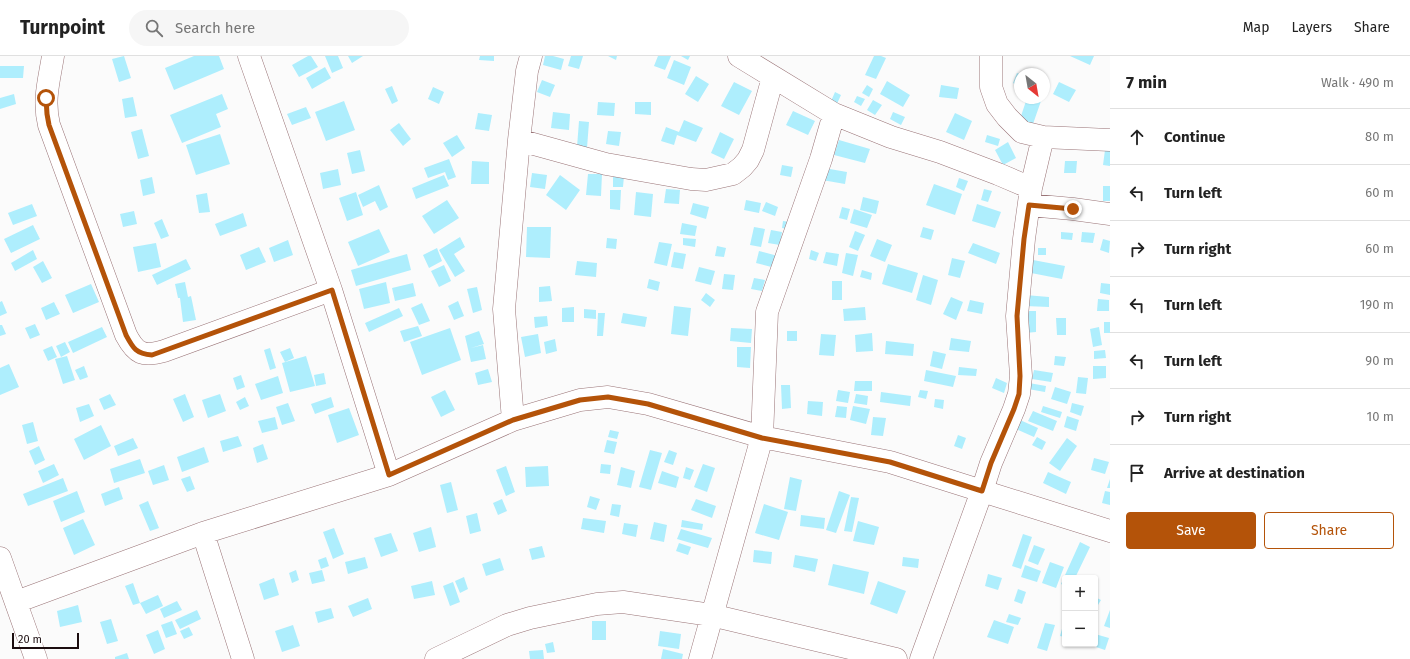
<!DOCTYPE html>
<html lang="en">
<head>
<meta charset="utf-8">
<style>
  :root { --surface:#fff; --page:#f6f6f6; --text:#222; --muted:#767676; --line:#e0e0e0; --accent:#b45309 }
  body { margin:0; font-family:"Fira Sans",sans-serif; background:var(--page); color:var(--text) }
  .controls { position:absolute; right:12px; bottom:12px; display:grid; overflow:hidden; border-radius:4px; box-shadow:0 1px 3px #0004 }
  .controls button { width:36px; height:36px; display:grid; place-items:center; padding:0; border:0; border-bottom:1px solid var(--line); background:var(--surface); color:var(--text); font:20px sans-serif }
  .compass { position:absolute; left:1014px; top:12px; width:36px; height:36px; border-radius:50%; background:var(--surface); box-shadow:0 1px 3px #0004; rotate:149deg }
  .scale { position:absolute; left:12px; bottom:10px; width:67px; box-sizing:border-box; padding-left:4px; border:2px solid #1b0d0f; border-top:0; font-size:11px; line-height:14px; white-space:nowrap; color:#1b0d0f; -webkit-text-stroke:3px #fff; paint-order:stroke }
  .stop { position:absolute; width:12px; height:12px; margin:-9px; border:3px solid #b45309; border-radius:50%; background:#fff }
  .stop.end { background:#b45309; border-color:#fff; box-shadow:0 1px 4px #0008 }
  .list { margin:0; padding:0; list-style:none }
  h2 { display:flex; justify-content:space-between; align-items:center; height:52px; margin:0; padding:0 16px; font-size:17px }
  h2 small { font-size:13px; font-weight:400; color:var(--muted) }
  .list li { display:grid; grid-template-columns:26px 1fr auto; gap:12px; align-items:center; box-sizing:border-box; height:56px; padding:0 16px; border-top:1px solid var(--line) }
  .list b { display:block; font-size:15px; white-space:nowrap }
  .list em { font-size:13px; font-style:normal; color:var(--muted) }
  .actions { display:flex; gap:8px; padding:12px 16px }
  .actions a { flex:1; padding:9px 0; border:1px solid var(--accent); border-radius:4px; text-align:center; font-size:14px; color:var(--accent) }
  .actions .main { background:var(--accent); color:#fff }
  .icon { flex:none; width:22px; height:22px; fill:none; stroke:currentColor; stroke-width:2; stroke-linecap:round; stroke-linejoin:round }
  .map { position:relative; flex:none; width:1110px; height:603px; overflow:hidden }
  header { display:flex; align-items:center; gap:24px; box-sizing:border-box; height:56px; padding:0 20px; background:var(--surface); border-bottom:1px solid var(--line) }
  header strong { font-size:19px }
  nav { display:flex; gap:22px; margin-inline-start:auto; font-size:14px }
  .search { width:280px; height:36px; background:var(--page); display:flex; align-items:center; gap:10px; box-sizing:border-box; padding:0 14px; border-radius:22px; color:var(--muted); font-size:15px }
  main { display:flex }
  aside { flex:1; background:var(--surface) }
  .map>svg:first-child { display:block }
  .building { fill:#aeeefd }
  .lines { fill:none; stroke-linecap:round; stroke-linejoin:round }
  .minor-casing { stroke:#9a7477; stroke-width:23 }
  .minor { stroke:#fff; stroke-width:22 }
  .route { stroke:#b45309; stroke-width:5 }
</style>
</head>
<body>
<header>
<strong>Turnpoint</strong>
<div class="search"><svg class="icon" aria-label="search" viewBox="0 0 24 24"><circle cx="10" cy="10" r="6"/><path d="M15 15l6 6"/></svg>Search here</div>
<nav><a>Map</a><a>Layers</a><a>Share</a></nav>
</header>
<main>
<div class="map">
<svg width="1110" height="603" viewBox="0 0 1110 603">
  <rect width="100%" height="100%" fill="#fbfbfb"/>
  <!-- building -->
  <path class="building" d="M124,0L131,22L119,26L112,3Z
    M194,0H219L224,13L174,34L165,12Z
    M308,0H311L318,11L299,21L292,9Z
    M325,0H338L343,12L332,17Z
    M348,0H363L352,7Z
    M480,0H494V5L479,4Z
    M545,0H553L564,3L561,14L543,9Z
    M571,0H583L579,13L568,10Z
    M608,0H617L616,4Z
    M658,0H671L665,14L654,10Z
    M681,0H690L688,4Z
    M874,0H881L886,2L876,23L865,19Z
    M1070,0H1094L1090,9Z
    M674,4L691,11L684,29L667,22Z
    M0,10H24L23,22H0Z
    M325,11L331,22L312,33L306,22Z
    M1017,17L1020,18V31L1013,27Z
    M696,20L709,28L698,46L685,38Z
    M542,24L555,29L550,41L537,36Z
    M887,25L910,39L903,51L880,38Z
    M734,26L752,35L739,59L721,50Z
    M1059,26L1076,34L1069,46L1053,38Z
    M867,29L873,33L869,41L862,37Z
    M941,29L959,32L957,43L939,41Z
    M392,30L398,45L392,48L385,33Z
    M433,31L444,36L439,48L428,43Z
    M835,36L841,39L835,52L829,50Z
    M14,38L16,48L0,53V42Z
    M222,38L228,53L216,58L221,71L182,87L170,59Z
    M857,40L865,43L861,50L854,46Z
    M133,41L137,60L125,62L122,43Z
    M1027,42H1033L1041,45L1033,68L1020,63Z
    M873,44L882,49L875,59L867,54Z
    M344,45L355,74L326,85L315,56Z
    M598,46L615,47L614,60L597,59Z
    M635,46H651V59L635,58Z
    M306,51L311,62L292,69L287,58Z
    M793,55L815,65L808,79L786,69Z
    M553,56L570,58L569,74L551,72Z
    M893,56L905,61L901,69L890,63Z
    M478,57L492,59L489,75L475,73Z
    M955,57L972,65L964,84L946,76Z
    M684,64L703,72L696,86L677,79L674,89L661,85L666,71L679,76Z
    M579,65L589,66L587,92L577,91Z
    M399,67L411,83L403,90L390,74Z
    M142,73L149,100L138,103L131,76Z
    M608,75L621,76L619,90L606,88Z
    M720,76L734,83L724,103L711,97Z
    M220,78L230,108L196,119L186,89Z
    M457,79L465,92L452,101L443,87Z
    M987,79L1000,83L998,90L985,86Z
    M839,84L870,93L865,107L834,99Z
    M1008,86L1016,102L1003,109L995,94Z
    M360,94L365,115L352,118L347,97Z
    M1105,94L1110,95V110L1103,109Z
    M449,103L456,121L448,124L445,116L428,122L424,112Z
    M472,105L489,106V128H471Z
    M1065,105H1077L1076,117H1064Z
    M782,109L793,111L791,121L780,119Z
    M824,112L847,116L845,128L822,124Z
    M338,113L341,129L323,133L320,117Z
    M532,117L547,119L545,133L530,131Z
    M588,118H602L601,140L586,139Z
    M444,119L449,130L416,143L412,132Z
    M560,119L580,134L566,154L546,139Z
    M613,120H624L623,131H613Z
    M152,121L155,137L143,140L140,124Z
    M959,122L968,125L964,135L956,131Z
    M934,128L962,138L955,159L926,149Z
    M379,129L388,151L380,155L375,145L363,151L358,139Z
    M1103,130H1110V145H1103Z
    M666,133L680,134L679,148L664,147Z
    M984,133L992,135L988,146L981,144Z
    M610,134H621L620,154L610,153Z
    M356,136L363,159L347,165L339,142Z
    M636,136L653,138L651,161L634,159Z
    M207,137L210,156L199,157L196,139Z
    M863,141L879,145L876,158L860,154Z
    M447,144L459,162L434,178L422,160Z
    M746,144L761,147L759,157L744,154Z
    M766,146L778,151L775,160L762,155Z
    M693,147L709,151L706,163L690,158Z
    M32,148L37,160L13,169L8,157Z
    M977,148L1001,156L995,172L972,165Z
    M842,151L850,153L847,164L839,162Z
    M854,153L872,159L867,172L850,167Z
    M134,155L137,168L123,171L120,158Z
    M243,157L247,170L220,180L215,168Z
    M162,163L169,180L161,183L154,167Z
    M783,165L790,166L788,173L782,172Z
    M682,167L697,170L695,180L680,178Z
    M33,169L40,183L11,197L4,183Z
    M527,171H551L550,202L526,201Z
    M754,171L765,173L761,191L750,189Z
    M923,171L934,174L931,184L920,181Z
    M379,173L390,196L358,210L348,186Z
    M771,174L782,176L780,189L768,187Z
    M855,175L865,179L858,195L849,191Z
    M1061,176L1073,177L1072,184L1061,183Z
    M1082,176L1095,177L1093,187L1081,186Z
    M460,181L465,191L454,198L465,215L455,221L439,194Z
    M607,182L617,183L616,193L606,192Z
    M683,182L696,183L695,191L683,189Z
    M877,183L892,189L885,206L870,200Z
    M1103,183L1110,185L1109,197L1100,194Z
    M288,184L293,199L274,206L269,192Z
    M659,186L672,188L667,210L654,207Z
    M156,187L161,211L138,216L133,191Z
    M973,187L1000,197L996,208L968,197Z
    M717,190L726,192L724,201L715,200Z
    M259,191L266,206L246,214L240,199Z
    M437,192L442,205L429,212L423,199Z
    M1038,192H1046V199H1038Z
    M33,194L37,203L15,215L11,207Z
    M811,194L819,197L816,205L809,203Z
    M759,195L778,200L775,212L756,207Z
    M674,196L686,198L683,213L671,211Z
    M826,196L839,198L837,210L823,207Z
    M846,197L858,199L853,220L842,217Z
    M407,198L411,214L356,230L351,214Z
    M952,202L965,205L960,222L948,219Z
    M186,203L191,213L157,229L152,219Z
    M1033,204L1065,210L1062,223L1031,217Z
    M43,205L52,222L42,227L33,211Z
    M577,205L597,207L596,221L575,219Z
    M888,208L918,217L912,237L882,228Z
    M444,209L451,225L439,231L431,215Z
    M699,211L715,215L711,229L695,225Z
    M862,214L872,217L871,224L860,221Z
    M724,218L735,219L733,234L722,233Z
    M923,219L938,224L931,249L916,244Z
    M754,222L765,224L762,235L751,233Z
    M649,223L660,226L658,235L647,232Z
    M832,225H842V244H832Z
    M185,226L188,241L191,240L196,264L183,266L180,242H178L175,228Z
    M386,226L390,247L364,253L359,233Z
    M413,227L416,240L395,245L392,232Z
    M1101,227L1110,228V239L1100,237Z
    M91,228L99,246L73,257L65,239Z
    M550,230L552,245L539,246V231Z
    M477,231L482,254L473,257L467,233Z
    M706,237L715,244L710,251L701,244Z
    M1025,239L1049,241V251L1025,250Z
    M951,241L963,246L956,264L943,258Z
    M1098,243L1109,244V255H1097Z
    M970,244L984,247L982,258L967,255Z
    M2,245L7,257L0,260V246Z
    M458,245L464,260L454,264L448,250Z
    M54,246L60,258L46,264L41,252Z
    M422,247L430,265L419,269L411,252Z
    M674,250L691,252L688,280L671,278Z
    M574,251V266H562V252Z
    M865,251L866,264L844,265L843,253Z
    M399,252L403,260L369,276L365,267Z
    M584,253L596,254V263L584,262Z
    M1025,255H1036V276L1025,277Z
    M598,257H605L603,280H597Z
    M623,257L647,261L645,271L621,267Z
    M547,260L548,270L535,272L534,261Z
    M1056,262H1066V279H1057Z
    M1104,266H1110V277H1104Z
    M35,268L40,279L30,283L25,272Z
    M0,269H2L6,278L0,280Z
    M418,270L422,280L404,286L400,275Z
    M102,271L107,281L73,297L68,286Z
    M1099,271L1102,289L1093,291L1090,273Z
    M450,272L461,304L422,319L410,286Z
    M731,272L752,273L751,287L730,285Z
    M479,275L484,288L471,292L483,289L486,303L471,306L465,280Z
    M787,275H797V285H787Z
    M872,277L873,295L856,296L855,279Z
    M538,278L541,297L525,301L521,281Z
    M821,278L836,279L834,300L819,299Z
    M951,282L971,285L969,296L949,294Z
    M555,283L557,295L546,298L544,286Z
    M886,285L914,288L913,300L885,298Z
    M65,286L70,296L61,301L56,290Z
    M52,290L57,301L48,305L43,294Z
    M737,291H751L750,312L737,311Z
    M270,292L276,312L270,314L264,294Z
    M290,292L294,302L285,306L280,296Z
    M1105,294L1106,302L1094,303V295Z
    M933,295L946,298L942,313L930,310Z
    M67,300L75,324L63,328L55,303Z
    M306,300L315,330L290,336L282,307Z
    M1055,300L1066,301L1064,310L1054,309Z
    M9,308L19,331L0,339V312Z
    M84,310L88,321L80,324L75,314Z
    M1093,310H1106V322L1093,323Z
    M959,311L977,313L976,320L958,319Z
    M488,313L492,326L478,329L475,317Z
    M926,314L956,320L953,331L924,325Z
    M1034,314L1053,317L1051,326L1032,323Z
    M324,317L326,328L316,330L314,319Z
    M241,319L245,331L237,334L233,322Z
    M278,320L283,337L261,344L255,328Z
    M1078,321L1088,322L1086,338L1076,337Z
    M996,322L1007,327L1004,337L992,332Z
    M855,325H872V335H854Z
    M1029,327L1046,330L1045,336L1028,333Z
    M781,329H790L791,352L782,353Z
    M1055,331L1071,336L1067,348L1051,343Z
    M445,334L455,354L441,361L431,341Z
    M838,334L850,336L848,347L836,345Z
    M920,334L928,335L926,343L918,341Z
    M881,336L911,340L910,350L880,346Z
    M110,338L116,349L104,354L99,343Z
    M185,338L194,361L183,366L173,343Z
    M220,338L226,355L208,362L202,344Z
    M856,338L868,340L867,349L854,347Z
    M245,341L249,350L240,354L236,346Z
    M331,341L334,351L315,358L311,348Z
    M935,343L944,344L943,353L934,351Z
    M808,345L823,346L822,360L807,358Z
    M288,347L295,365L282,369L276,351Z
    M1072,347L1084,350L1081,360L1070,356Z
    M89,348L94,360L80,366L76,352Z
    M837,350L847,351L846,362L835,361Z
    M853,350L870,353L866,368L850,364Z
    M1043,350L1062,356L1060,362L1041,356Z
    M349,352L359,379L337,387L328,359Z
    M1033,355L1057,365L1053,375L1028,365Z
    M1067,360L1079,364L1076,375L1064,371Z
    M275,361L278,373L262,377L258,365Z
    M873,361L886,362L883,380L871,379Z
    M1020,364L1038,372L1034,381L1016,373Z
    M33,366L38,385L27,388L22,369Z
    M101,369L111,390L84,404L74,383Z
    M610,374L619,376L617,383L608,381Z
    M958,379L966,382L962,393L954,390Z
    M238,380L242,390L223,396L220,385Z
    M1037,381L1046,386L1042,394L1032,389Z
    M133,382L138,392L118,400L114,390Z
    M1067,382L1077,390L1060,415L1049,407Z
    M607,384L617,386L614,398L604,396Z
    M263,388L268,403L257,407L253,392Z
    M39,390L45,404L35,409L29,395Z
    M204,391L209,406L182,416L177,401Z
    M650,394L662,397L651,434L639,431Z
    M669,394L677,397L673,409L664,406Z
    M1094,402L1109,406L1105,418L1091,414Z
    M140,403L145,417L114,427L110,413Z
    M54,408L59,419L43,427L38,415Z
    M601,408L611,409L610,418L600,417Z
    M703,408L715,412L707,436L694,431Z
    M164,409L169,424L153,429L148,415Z
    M506,410L515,436L506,440L496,414Z
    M548,410L549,430L526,431L525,411Z
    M621,411L635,415L631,432L617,429Z
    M686,411L694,414L690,424L683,422Z
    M662,415L679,421L676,432L658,427Z
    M1048,416L1071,426L1066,438L1043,427Z
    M190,420L195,433L187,436L181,423Z
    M790,421L802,424L796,455L784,453Z
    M63,422L68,435L28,450L23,438Z
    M1110,423V432H1107Z
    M451,426L458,454L447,457L440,429Z
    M119,431L123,443L105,450L101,438Z
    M77,435L85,456L61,466L53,445Z
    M839,435L850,439L836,477L826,474Z
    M1105,435L1110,436V449L1102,447Z
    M590,440L600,443L596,454L587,451Z
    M851,441L859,442L852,476L844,475Z
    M502,443L507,455L498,459L493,447Z
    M696,443L716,450L712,462L691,454Z
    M148,445L159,472L150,475L139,449Z
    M612,448L621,449L619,461L610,459Z
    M764,448L788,456L779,484L755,477Z
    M477,457L481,475L470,478L466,460Z
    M801,459L825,462L824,473L800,470Z
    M583,462L606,465L604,477L581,473Z
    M83,463L95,489L74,499L63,472Z
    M682,464L703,468L702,474L681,471Z
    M858,465L879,471L874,489L853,485Z
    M654,466L667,469L664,486L650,483Z
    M624,467L638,469L636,481L622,478Z
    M431,471L436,491L419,496L413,477Z
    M334,472L344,498L333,503L323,476Z
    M681,473L712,482L708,492L677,483Z
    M391,477L398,495L381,501L374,482Z
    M1023,478L1032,481L1021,513L1012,510Z
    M1080,486L1090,491L1075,522H1065V530L1061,528Z
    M679,487L691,491L688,499L676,495Z
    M1034,489L1045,493L1038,509L1028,505Z
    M542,490L545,501L532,504L529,493Z
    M754,494L772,496L771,508L753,506Z
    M795,499L818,503L815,516L793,511Z
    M326,501L329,510L321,513L318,504Z
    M365,501L368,512L348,518L345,506Z
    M903,501L919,503L918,512L902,510Z
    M500,502L504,514L486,520L482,508Z
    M1050,506L1064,511L1056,532L1042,527Z
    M833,508L869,516L864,538L828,529Z
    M1025,509L1041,515L1037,526L1021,521Z
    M296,514L299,524L292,527L289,517Z
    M322,514L325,525L312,528L309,517Z
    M988,518L1002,522L998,534L985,530Z
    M464,521L468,533L460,537L455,525Z
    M274,522L279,539L264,544L259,528Z
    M432,525L435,539L414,543L411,530Z
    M878,525L906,535L897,558L870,548Z
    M453,526L460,546L450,550L443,530Z
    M133,527L140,547L133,549L125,530Z
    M1018,533L1026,536L1022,548L1014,545Z
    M158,539L163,550L146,558L140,547Z
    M1095,541L1101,544L1095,554Z
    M368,542L372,553L353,561L348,550Z
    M177,545L182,554L164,562L160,553Z
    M78,549L82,566L60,571L57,555Z
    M331,552L334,562L318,567L315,556Z
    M197,554L201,563L180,573L175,564Z
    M1110,554V572L1104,570Z
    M1009,558L1021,562L1018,569L1006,566Z
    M111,563L118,585L107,588L100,566Z
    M994,564L1014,571L1008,588L987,581Z
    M172,565L177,578L166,582L161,569Z
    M592,565H606V584H592Z
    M1045,567L1055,569L1047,595L1037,592Z
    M293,569L300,590L282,596L275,575Z
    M1063,569H1065V581L1060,580Z
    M189,571L193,579L184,583L180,575Z
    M158,574L165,593L154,598L146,579Z
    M660,575L681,578L679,593L658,590Z
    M1095,578L1109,582L1105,594L1087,588H1095Z
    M553,586L555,596L547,597L545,588Z
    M663,593L683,598L682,603H661Z
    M543,594L544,603H530L529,595Z
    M127,597L129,603H115V601Z"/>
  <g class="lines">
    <!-- minor casing -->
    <g class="minor-casing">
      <path id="minor" d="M53,0C49,25 43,44 49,69L126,279C136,298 143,301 164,295L331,234
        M249,0L331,234L389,419
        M739,0L834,58L891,81L940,96L998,118L1031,132
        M991,0V31L997,48L1007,61L1022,76L1043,81L1110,84
        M519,84L606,108L691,123L706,124L733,118L742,111L748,104L753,94L773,21
        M1029,149L1073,153L1110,158
        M513,364L504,253L519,84L527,15L531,0
        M203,477L243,603
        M0,502L36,603
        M16,546L203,477L389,419L513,364L580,344L608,341L648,348L762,381L890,406L982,435L991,407L1014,353L1019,338L1021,320L1017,260L1024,183L1031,132L1043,81
        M436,603L507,569L530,562L597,548L623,546L711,559L896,603
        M700,603L762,381L767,256L821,103L834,58
        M921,603L982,435L1110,475"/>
    </g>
    <!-- minor -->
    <use href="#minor" class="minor"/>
  </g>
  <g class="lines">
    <!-- route -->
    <path class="route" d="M46,42L47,58L49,69L126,279C133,292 136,298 152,299L332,234L389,419L513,364L580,344L608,341L648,348L762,382L890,406L982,435L991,407L1014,353L1019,338L1020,320L1017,260L1024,183L1029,149L1073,153"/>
  </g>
</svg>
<div class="controls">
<button>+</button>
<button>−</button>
</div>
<svg class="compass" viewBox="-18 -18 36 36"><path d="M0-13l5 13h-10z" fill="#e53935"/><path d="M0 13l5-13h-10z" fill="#767676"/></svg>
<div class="scale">20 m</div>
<div class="stop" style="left:46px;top:42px"></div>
<div class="stop end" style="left:1073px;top:153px"></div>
</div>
<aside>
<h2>7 min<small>Walk · 490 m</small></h2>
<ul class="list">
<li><svg class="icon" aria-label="ahead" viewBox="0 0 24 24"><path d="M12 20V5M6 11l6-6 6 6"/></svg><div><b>Continue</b></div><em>80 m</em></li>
<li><svg class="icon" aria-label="left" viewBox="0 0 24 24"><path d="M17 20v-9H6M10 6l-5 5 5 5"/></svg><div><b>Turn left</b></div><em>60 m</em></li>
<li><svg class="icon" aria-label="right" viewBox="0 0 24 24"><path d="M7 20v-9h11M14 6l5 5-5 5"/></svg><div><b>Turn right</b></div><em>60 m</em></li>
<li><svg class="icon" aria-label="left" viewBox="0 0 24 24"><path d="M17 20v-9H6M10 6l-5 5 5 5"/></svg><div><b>Turn left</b></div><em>190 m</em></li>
<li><svg class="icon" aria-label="left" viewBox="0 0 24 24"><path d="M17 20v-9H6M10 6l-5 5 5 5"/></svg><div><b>Turn left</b></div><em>90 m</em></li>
<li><svg class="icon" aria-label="right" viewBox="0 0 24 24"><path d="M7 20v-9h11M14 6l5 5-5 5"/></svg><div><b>Turn right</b></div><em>10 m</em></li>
<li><svg class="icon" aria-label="arrive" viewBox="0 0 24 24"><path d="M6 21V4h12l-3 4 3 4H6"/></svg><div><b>Arrive at destination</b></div></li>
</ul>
<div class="actions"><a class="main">Save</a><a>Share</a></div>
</aside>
</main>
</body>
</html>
